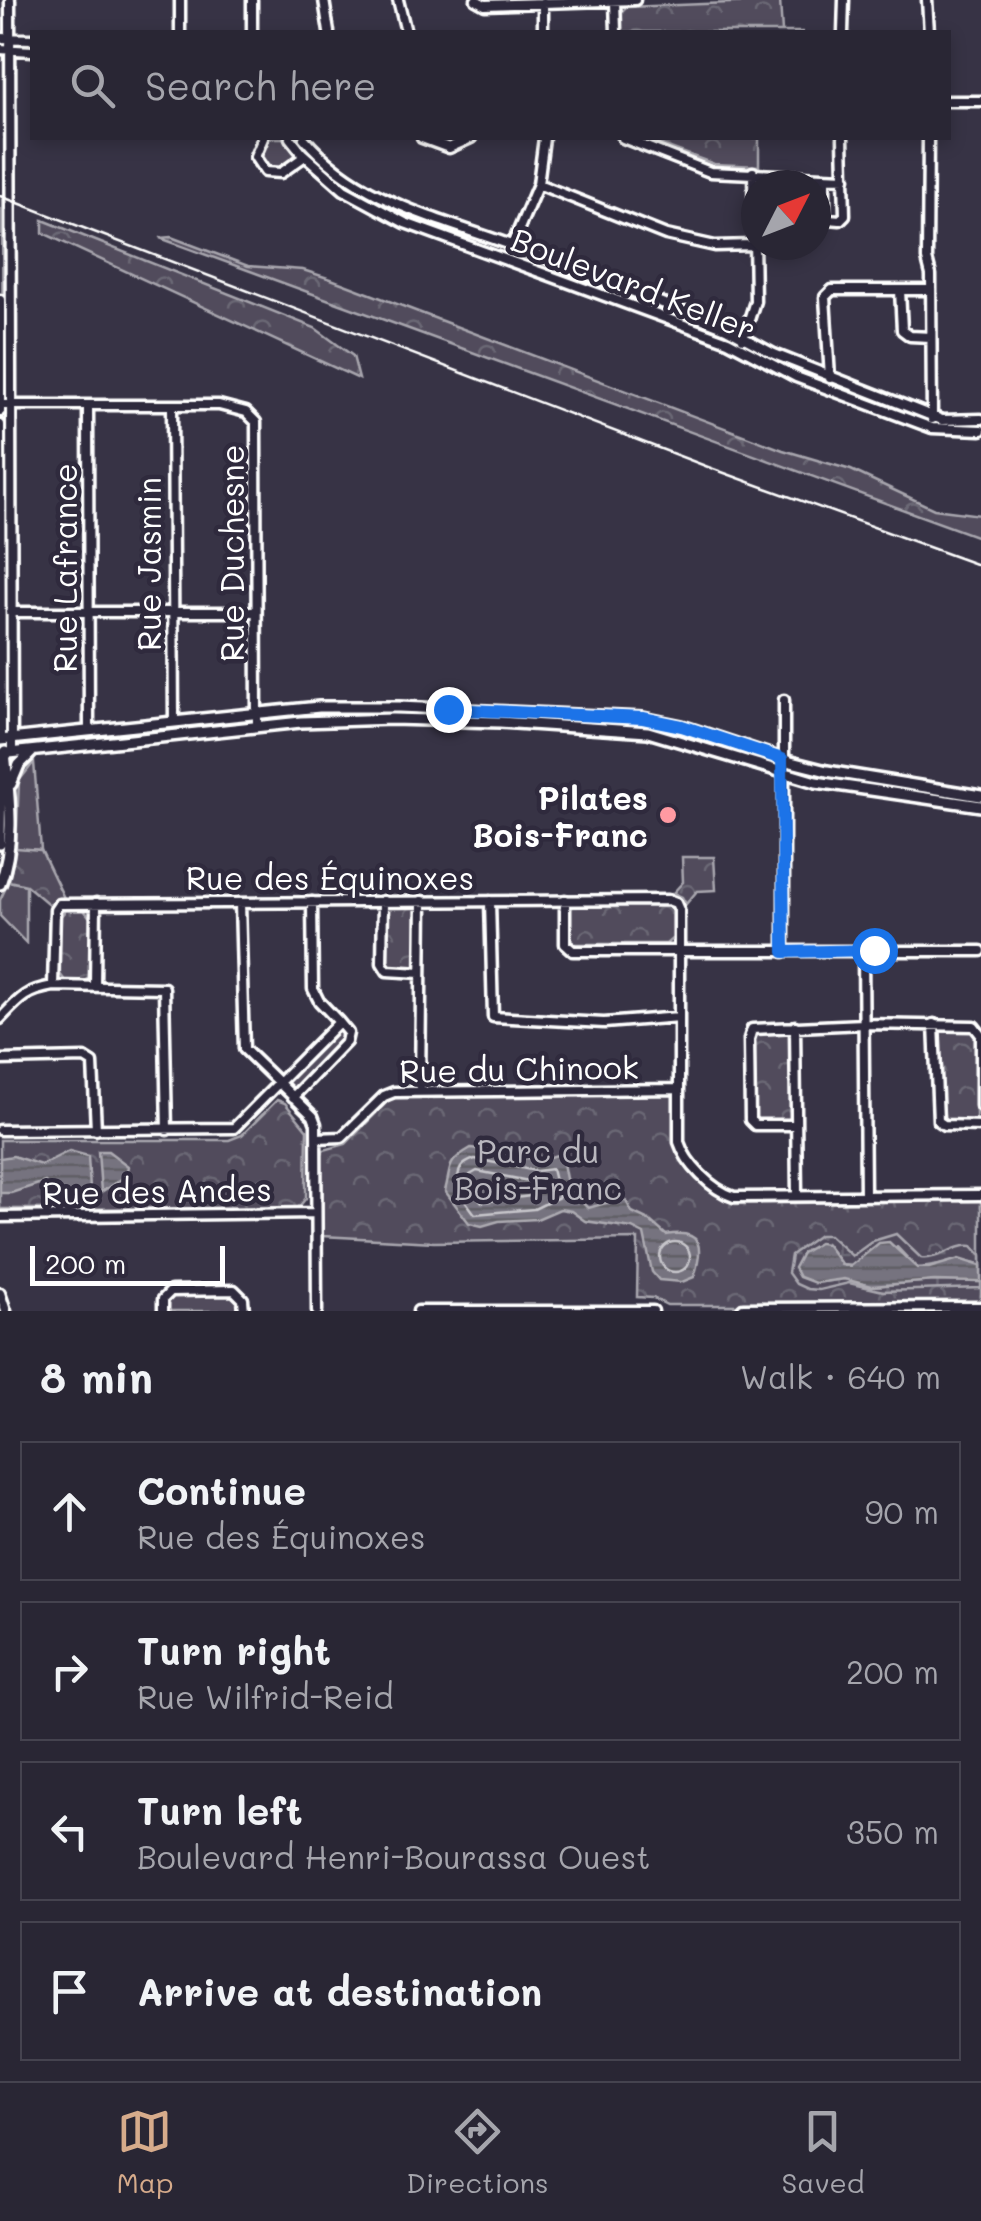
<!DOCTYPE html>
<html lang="en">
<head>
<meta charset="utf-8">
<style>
  :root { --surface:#292634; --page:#353240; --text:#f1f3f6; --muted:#a5a5ac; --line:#45434f; --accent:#d6ab8b }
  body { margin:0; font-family:Mali,sans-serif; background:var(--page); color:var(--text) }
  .compass { position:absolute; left:741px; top:170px; width:90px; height:90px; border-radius:50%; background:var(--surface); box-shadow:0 5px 15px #0003; rotate:48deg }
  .scale { position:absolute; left:30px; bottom:25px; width:195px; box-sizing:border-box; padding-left:10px; border:5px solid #fff; border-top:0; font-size:28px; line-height:35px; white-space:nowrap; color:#fff; -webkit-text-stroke:8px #2f2a3d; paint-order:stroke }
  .stop { position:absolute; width:30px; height:30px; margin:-22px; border:8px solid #1a73e8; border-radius:50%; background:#fff }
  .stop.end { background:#1a73e8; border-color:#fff; box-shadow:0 2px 10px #0008 }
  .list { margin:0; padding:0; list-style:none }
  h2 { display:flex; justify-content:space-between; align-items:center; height:130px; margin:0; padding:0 40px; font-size:42px }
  h2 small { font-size:32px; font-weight:400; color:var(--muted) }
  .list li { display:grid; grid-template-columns:65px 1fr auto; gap:30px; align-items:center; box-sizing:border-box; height:140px; margin:0 20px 20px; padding:0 20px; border:2px solid var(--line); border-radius:0px }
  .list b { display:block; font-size:38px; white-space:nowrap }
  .list p { margin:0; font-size:32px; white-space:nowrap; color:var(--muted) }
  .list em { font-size:32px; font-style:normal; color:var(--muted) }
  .icon { flex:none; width:55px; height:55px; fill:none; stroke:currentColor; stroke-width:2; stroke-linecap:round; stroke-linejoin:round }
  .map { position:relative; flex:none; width:981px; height:1311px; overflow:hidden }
  .search { position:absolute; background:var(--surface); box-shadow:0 5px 15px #0003; left:30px; right:30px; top:30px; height:110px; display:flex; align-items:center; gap:25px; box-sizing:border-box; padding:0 35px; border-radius:0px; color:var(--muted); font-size:38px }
  .sheet { height:770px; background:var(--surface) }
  nav { display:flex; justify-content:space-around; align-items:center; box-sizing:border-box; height:140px; border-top:2px solid var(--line); background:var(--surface); font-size:28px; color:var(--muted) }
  nav a { display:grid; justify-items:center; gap:5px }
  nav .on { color:var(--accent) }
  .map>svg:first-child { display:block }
  .grass { fill:#514c5c; stroke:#a8a6ae; stroke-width:2.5 }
  .forest { fill:url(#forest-crowns); stroke:#a8a6ae; stroke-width:2.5 }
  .wetland { fill:url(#wetland-marsh); stroke:#a8a6ae; stroke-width:2.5 }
  .water { fill:url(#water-rules); stroke:#adabb2; stroke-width:2.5 }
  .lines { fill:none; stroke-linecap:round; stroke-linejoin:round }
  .shore { stroke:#c8c7cc; stroke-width:2.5 }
  .minor-casing { stroke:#fff; stroke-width:15 }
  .major-casing { stroke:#fff; stroke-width:16 }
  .minor { stroke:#2f2a3d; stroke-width:8 }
  .major { stroke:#2f2a3d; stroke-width:9 }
  .tram { stroke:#fff; stroke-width:2.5 }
  .route { stroke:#1a73e8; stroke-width:12 }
  .poi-dot { fill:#ff9aa2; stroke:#2f2a3d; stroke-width:4 }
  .labels { text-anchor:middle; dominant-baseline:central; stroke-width:9; stroke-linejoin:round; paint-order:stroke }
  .street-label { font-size:32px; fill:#fff; stroke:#2f2a3d }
  .poi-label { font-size:32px; font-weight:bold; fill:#fff; stroke:#2f2a3d; text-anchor:end }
  .park-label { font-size:32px; fill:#b9b7be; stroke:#2f2a3d }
</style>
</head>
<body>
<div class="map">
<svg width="981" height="1311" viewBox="0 0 981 1311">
  <defs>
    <pattern id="forest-crowns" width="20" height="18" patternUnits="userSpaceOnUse" patternTransform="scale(2.5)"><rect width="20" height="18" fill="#514c5c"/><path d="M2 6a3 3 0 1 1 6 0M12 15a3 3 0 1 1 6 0" fill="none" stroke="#6b6774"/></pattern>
    <pattern id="wetland-marsh" width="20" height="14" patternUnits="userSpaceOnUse" patternTransform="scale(2.5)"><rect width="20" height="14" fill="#514c5c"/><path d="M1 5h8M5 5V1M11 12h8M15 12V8" fill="none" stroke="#6b6774"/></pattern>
    <pattern id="water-rules" width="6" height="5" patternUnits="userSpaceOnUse" patternTransform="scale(2.5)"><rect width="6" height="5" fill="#76737f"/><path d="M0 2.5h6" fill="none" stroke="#5f5e63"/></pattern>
  </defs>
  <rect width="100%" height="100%" fill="#373345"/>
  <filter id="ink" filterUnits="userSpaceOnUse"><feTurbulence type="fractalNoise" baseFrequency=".01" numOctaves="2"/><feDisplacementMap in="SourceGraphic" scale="20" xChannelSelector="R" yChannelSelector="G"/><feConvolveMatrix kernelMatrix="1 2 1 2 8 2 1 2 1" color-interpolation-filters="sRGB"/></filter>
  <g filter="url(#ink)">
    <!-- grass -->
    <path class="grass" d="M266,138H287L301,155L281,171C257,168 253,157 266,138Z
      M2,200L8,202V394H3Z
      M34,762L41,850L16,849L19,781Z
      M9,881L26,885V943L0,916V900Z"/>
    <!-- forest -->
    <path class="forest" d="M780,1L782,32H803H622V12L627,7Z
      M643,138H759V166L714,164Z
      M43,220L315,328L353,356L359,379L43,233Z
      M171,237L248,266L303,270L331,279L783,450L851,470L934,509L981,515V538L160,238Z
      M16,848L41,850L65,900L53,908L26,885L9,881Z
      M682,857H714L716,890L697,891L686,904L682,897L673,893L683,882Z
      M383,901H422L421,973L387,971L382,963Z
      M575,905H667L673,911V938L666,944H574L567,937L568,911Z
      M66,910H84L91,919V975L84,982H66L60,974V917Z
      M795,1026L796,1125H755L750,1120L752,1029Z
      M944,1028H969L975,1035L976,1118L970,1122L944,1121L940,1116L939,1033Z
      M338,1030L345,1035L344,1040L296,1090L290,1088L288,1081Z
      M674,1094C675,1155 675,1174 735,1204L981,1200V1305H667L653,1298L637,1297L638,1239L434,1242L322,1236V1154L324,1150L346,1144L391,1098Z
      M277,1100L285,1103L307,1130L306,1198L298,1208L0,1209V1140H229L242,1135Z
      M232,1294L238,1300V1311H167L168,1300L174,1295Z"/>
    <!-- wetland -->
    <path class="wetland" d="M896,1234L921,1258C941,1260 953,1244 972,1246L981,1256V1266C958,1256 941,1268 917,1268L897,1247L873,1248L851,1266L842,1265L826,1244L815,1283L844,1279L872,1286L934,1281L981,1282V1288L883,1291L849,1283L819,1290L807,1289L796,1284L788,1273L791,1255L819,1235H829L852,1256L873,1241Z"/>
    <!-- water -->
    <path class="water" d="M471,1148C499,1151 531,1165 557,1155L562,1158L568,1189L588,1208L620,1199L626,1201L632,1212L649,1220L666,1235C702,1229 704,1246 694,1277L682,1282L659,1280L652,1272L644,1234L632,1228L585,1221L571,1211L560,1209L537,1219L499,1221L482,1226L469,1223L445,1191C452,1166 445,1163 471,1148Z
      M69,1151L88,1156L90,1190L86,1193H60L45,1182L11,1193H0V1158L13,1156L41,1165Z
      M98,1151H108L128,1166L126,1176L101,1192Z
      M889,1242L917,1268H929L959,1259L981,1266V1282L934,1281L872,1286L844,1279L815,1283L799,1277L794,1268L802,1253L819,1243L826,1244L842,1265L851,1266L879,1243Z"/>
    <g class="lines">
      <!-- shore -->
      <path class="shore" d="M475,1159L536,1171L552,1169L559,1197L534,1209L475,1214L456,1188C459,1172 457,1165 475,1159Z
        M477,1171L539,1183L543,1189L531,1196L482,1202L470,1187V1175Z
        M660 1257a15 15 0 1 1 30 0a15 15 0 1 1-30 0Z"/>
      <!-- minor casing -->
      <g class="minor-casing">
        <path id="minor" d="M10,0L12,753
          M180,0V32
          M324,0L329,32
          M398,0L406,32
          M476,0L485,5L635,0
          M927,0L929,32
          M615,1L616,32
          M543,2V32
          M252,32V0
          M843,32L844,0
          M0,38L32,39
          M0,49L32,51
          M948,101H981
          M263,138L255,157L265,172L281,173L305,156
          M290,138L302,153L344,190L405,223L728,341L796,377L932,428L981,430
          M304,138C357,201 437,218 511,245C583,272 654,300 726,328L774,354L942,420L981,419
          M422,138L449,148L471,138
          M623,138L710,172L845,178
          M928,138L927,259L931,275L932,419
          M825,177V214L829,219L840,220L845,215L843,138
          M538,184L666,235L715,246L753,245
          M510,250L538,184L544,138
          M900,290L902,330L910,336L931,337
          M0,300V411
          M743,339L755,301L753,172
          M830,378L825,297L832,290H931
          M0,405H219L246,412L256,422L257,726
          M88,406L89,731
          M172,406L174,722
          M0,425L1,740
          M10,612H256
          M565,900V944L573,951H981
          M383,901L382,963L387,971L421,973
          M490,901L493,1017L604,1023L679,1017
          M312,902L313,989L319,1001L339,1022
          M240,903L244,1049L313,1116L316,1124L317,1311
          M863,951L865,1195
          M784,952V700
          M53,986L55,910L59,904L668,900L676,903L679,910V1142C686,1164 712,1190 734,1197L981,1195
          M95,986L96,903
          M0,1019C20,998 25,991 53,986L164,988L167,1130
          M934,1024L938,1121L944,1125L981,1126
          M795,1026L797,1196
          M0,1060L85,1058L93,1063L96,1130
          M420,1090L422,901
          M796,1125H755L750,1120L749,1039L752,1029L864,1024L974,1026L981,1035V1106
          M0,1130L234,1128L339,1022L348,1033L346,1042L293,1097
          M317,1138L342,1137L384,1096L394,1092L679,1089
          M0,1217L316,1213
          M0,1293L6,1311
          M163,1311V1299L171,1291L234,1290L243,1299L244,1311
          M418,1311H653
          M741,1311L743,1308L981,1307"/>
      </g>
      <!-- major casing -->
      <g class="major-casing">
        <path id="major" d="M0,740L319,707H399L643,718L682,726L791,762L827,771L981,796
          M0,754L301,722L392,719L500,722L648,732L816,782L981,806
          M11,784L19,765L32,752
          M0,844L1,758
          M0,884C16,843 9,795 5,752"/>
      </g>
      <!-- minor -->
      <use href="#minor" class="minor"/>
      <!-- major -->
      <use href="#major" class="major"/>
      <!-- tram -->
      <path class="tram" d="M0,196L708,467L981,566"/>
    </g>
  </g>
  <g class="lines" filter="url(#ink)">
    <!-- route -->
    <path class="route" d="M448,709L643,718L682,726L782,759L784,952L874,950"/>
  </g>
  <!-- markers -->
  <circle class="poi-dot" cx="668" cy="815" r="10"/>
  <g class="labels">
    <!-- street labels -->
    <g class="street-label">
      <text transform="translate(634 283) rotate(21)">Boulevard Keller</text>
      <text transform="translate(231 553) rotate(-90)">Rue Duchesne</text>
      <text transform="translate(148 564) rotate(-90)">Rue Jasmin</text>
      <text transform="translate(64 568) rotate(-90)">Rue Lafrance</text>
      <text x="330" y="877">Rue des Équinoxes</text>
      <text transform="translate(519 1068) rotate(-1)">Rue du Chinook</text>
      <text transform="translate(157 1190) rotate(-1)">Rue des Andes</text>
    </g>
    <!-- poi labels -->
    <g class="poi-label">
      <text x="648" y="797">Pilates<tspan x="648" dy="37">Bois-Franc</tspan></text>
    </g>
    <!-- park labels -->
    <g class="park-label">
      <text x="538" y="1150">Parc du<tspan x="538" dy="37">Bois-Franc</tspan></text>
    </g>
  </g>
</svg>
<svg class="compass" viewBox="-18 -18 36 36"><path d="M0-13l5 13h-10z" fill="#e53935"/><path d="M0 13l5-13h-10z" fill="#a5a5ac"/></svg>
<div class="scale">200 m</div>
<div class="stop" style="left:874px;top:950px"></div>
<div class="stop end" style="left:448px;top:709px"></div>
<div class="search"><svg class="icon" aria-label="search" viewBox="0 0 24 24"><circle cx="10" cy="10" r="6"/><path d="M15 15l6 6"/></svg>Search here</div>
</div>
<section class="sheet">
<h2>8 min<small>Walk · 640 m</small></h2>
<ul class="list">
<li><svg class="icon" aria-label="ahead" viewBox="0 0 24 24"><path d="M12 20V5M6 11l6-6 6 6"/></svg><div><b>Continue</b><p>Rue des Équinoxes</p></div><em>90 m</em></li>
<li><svg class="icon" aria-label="right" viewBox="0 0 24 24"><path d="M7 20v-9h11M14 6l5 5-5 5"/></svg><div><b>Turn right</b><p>Rue Wilfrid-Reid</p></div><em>200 m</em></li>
<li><svg class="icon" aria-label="left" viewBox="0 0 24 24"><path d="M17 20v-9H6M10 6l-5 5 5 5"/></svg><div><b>Turn left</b><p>Boulevard Henri-Bourassa Ouest</p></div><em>350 m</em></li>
<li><svg class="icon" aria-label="arrive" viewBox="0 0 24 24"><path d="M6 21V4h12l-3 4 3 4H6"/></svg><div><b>Arrive at destination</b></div></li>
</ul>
</section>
<nav>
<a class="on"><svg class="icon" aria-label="map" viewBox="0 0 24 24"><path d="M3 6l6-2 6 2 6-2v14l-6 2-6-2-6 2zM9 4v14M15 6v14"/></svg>Map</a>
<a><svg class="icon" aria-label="directions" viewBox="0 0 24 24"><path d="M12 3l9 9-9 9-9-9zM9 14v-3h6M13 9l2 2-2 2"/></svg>Directions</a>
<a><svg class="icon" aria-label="saved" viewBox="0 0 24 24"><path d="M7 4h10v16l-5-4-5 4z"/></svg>Saved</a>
</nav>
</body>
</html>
